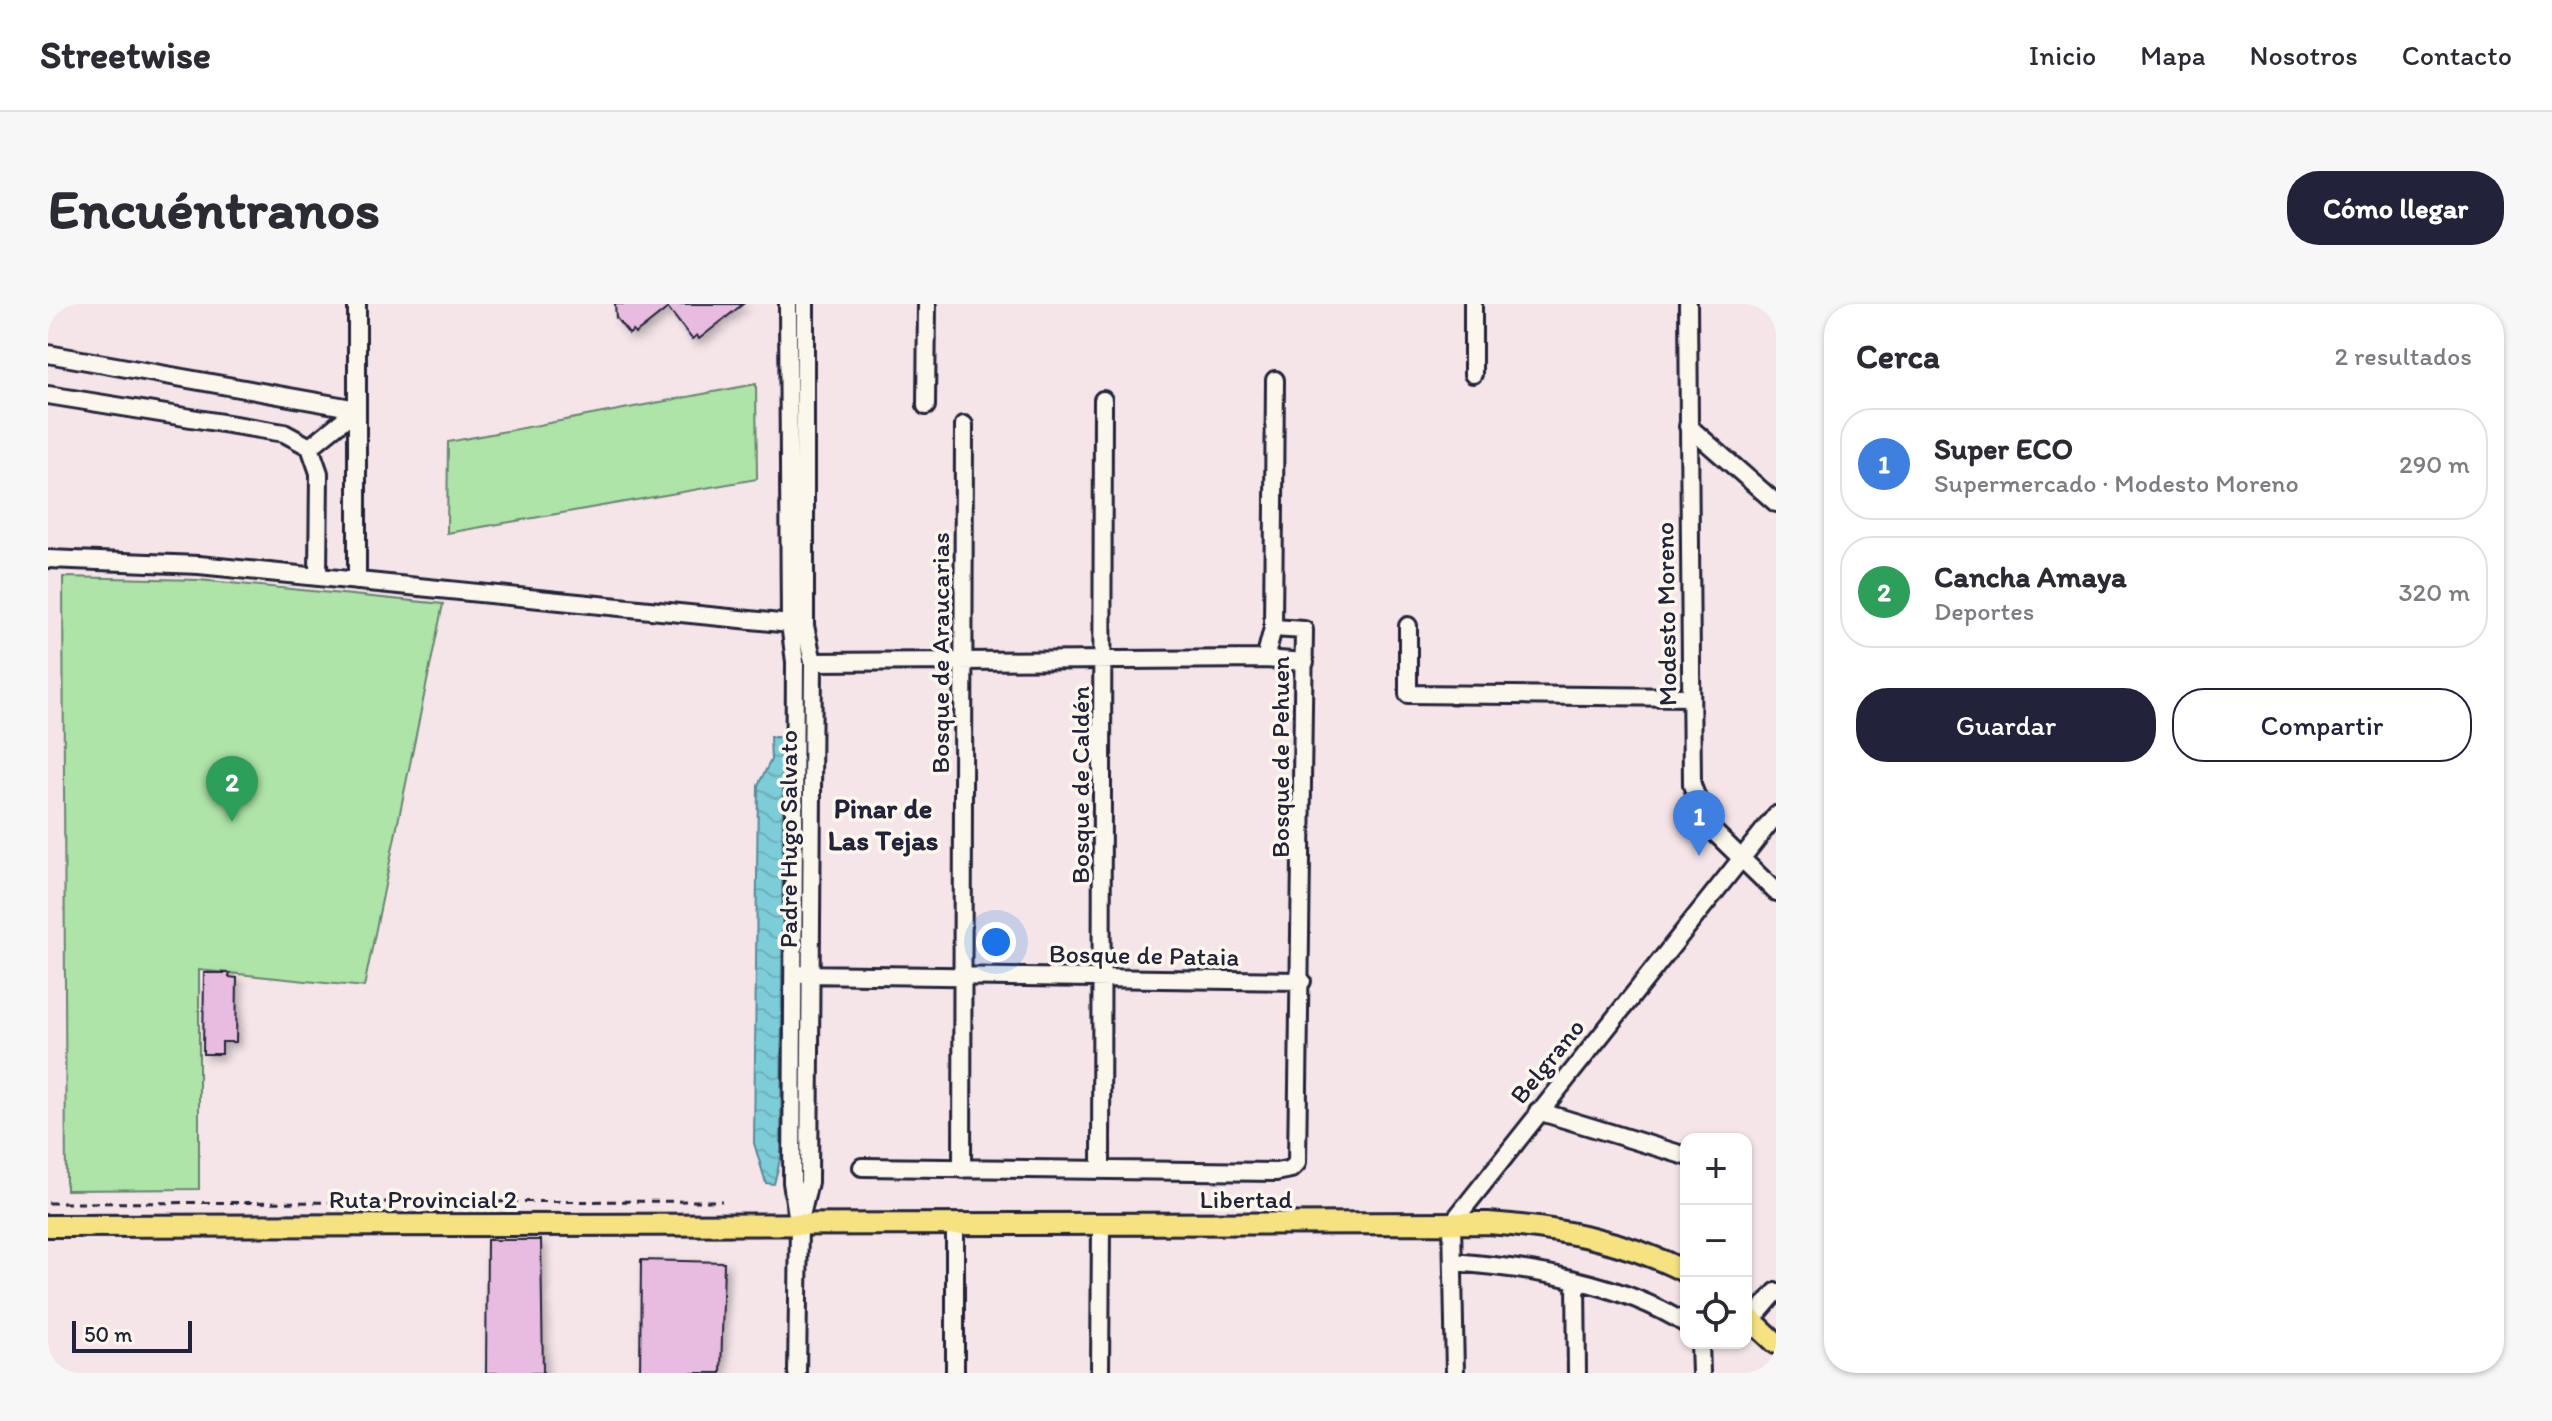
<!DOCTYPE html>
<html lang="es">
<head>
<meta charset="utf-8">
<style>
  :root { --surface:#fff; --page:#f7f7f7; --text:#2b2b33; --muted:#7c7c81; --line:#e1e1e2; --accent:#22223b }
  body { margin:0; font-family:Itim,sans-serif; background:var(--page); color:var(--text) }
  .controls { position:absolute; right:24px; bottom:24px; display:grid; overflow:hidden; border-radius:16px; box-shadow:0 2px 6px #0004 }
  .controls button { width:72px; height:72px; display:grid; place-items:center; padding:0; border:0; border-bottom:2px solid var(--line); background:var(--surface); color:var(--text); font:40px sans-serif }
  .scale { position:absolute; left:24px; bottom:20px; width:120px; box-sizing:border-box; padding-left:8px; border:4px solid #22223b; border-top:0; font-size:22px; line-height:28px; white-space:nowrap; color:#22223b; -webkit-text-stroke:6px #fbf7ec; paint-order:stroke }
  .you { position:absolute; left:948px; top:638px; width:28px; height:28px; margin:-20px; border:6px solid #fff; border-radius:50%; background:#1a73e8; box-shadow:0 0 0 12px #1a73e833 }
  .badge { display:grid; place-items:center; width:52px; height:52px; border-radius:50%; background:var(--accent); color:#fff; font-size:26px; font-weight:700 }
  .pin { position:absolute; translate:-50% -66px; filter:drop-shadow(0 2px 4px #0008) }
  .pin::after { content:''; position:absolute; top:42px; width:28px; height:24px; background:inherit; clip-path:polygon(0 0,100% 0,50% 100%) }
  .list { margin:0; padding:0; list-style:none }
  h2 { display:flex; justify-content:space-between; align-items:center; height:104px; margin:0; padding:0 32px; font-size:34px }
  h2 small { font-size:26px; font-weight:400; color:var(--muted) }
  .list li { display:grid; grid-template-columns:52px 1fr auto; gap:24px; align-items:center; box-sizing:border-box; height:112px; margin:0 16px 16px; padding:0 16px; border:2px solid var(--line); border-radius:32px }
  .list b { display:block; font-size:30px; white-space:nowrap }
  .list p { margin:0; font-size:26px; white-space:nowrap; color:var(--muted) }
  .list em { font-size:26px; font-style:normal; color:var(--muted) }
  .actions { display:flex; gap:16px; padding:24px 32px }
  .actions a { flex:1; padding:18px 0; border:2px solid var(--accent); border-radius:32px; text-align:center; font-size:28px; color:var(--accent) }
  .actions .main { background:var(--accent); color:#fff }
  .icon { flex:none; width:44px; height:44px; fill:none; stroke:currentColor; stroke-width:2; stroke-linecap:round; stroke-linejoin:round }
  .map { position:relative; flex:none; width:1728px; height:1069px; overflow:hidden; border-radius:32px }
  header { display:flex; align-items:center; gap:48px; box-sizing:border-box; height:112px; padding:0 40px; background:var(--surface); border-bottom:2px solid var(--line) }
  header strong { font-size:38px }
  nav { display:flex; gap:44px; margin-inline-start:auto; font-size:28px }
  .intro { display:flex; align-items:center; justify-content:space-between; box-sizing:border-box; height:192px; padding:0 48px }
  h1 { margin:0; font-size:56px }
  .button { padding:20px 36px; border-radius:32px; background:var(--accent); color:#fff; font-size:28px; font-weight:700 }
  main { display:flex; gap:48px; padding:0 48px }
  aside { flex:1; background:var(--surface); border-radius:32px; box-shadow:0 2px 6px #0004 }
  .map>svg:first-child { display:block }
  .grass { fill:#aee4a7; stroke:#688371; stroke-width:2 }
  .water { fill:url(#water-waves); stroke:#59899a; stroke-width:2 }
  .building { fill:#e8bbe0; stroke:#22223b; stroke-width:2; filter:url(#shadow) }
  .lines { fill:none; stroke-linecap:round; stroke-linejoin:round }
  .minor-casing { stroke:#22223b; stroke-width:22 }
  .major-casing { stroke:#22223b; stroke-width:26 }
  .path { stroke:#22223b; stroke-width:3; stroke-dasharray:8 6; stroke-linecap:butt }
  .minor { stroke:#fbf7ec; stroke-width:16 }
  .major { stroke:#f6e281; stroke-width:20 }
  .labels { text-anchor:middle; dominant-baseline:central; stroke-width:7; stroke-linejoin:round; paint-order:stroke }
  .street-label { font-size:26px; fill:#22223b; stroke:#fbf7ec }
  .neighbourhood-label { font-size:28px; font-weight:bold; fill:#22223b; stroke:#fbf7ec }
</style>
</head>
<body>
<header>
<strong>Streetwise</strong>
<nav><a>Inicio</a><a>Mapa</a><a>Nosotros</a><a>Contacto</a></nav>
</header>
<div class="intro"><h1>Encuéntranos</h1><a class="button">Cómo llegar</a></div>
<main>
<div class="map">
<svg width="1728" height="1069" viewBox="0 0 1728 1069">
  <defs>
    <pattern id="water-waves" width="16" height="10" patternUnits="userSpaceOnUse" patternTransform="scale(2)"><rect width="16" height="10" fill="#7dcdd9"/><path d="M0 5q4-4 8 0t8 0" fill="none" stroke="#6cb0bb"/></pattern>
    <filter id="shadow"><feDropShadow dx="4.5" dy="4.5" stdDeviation="4" flood-color="#0004"/></filter>
  </defs>
  <rect width="100%" height="100%" fill="#f5e5e8"/>
  <filter id="ink" filterUnits="userSpaceOnUse"><feTurbulence type="fractalNoise" baseFrequency=".0125" numOctaves="2"/><feDisplacementMap in="SourceGraphic" scale="16" xChannelSelector="R" yChannelSelector="G"/><feConvolveMatrix kernelMatrix="1 2 1 2 8 2 1 2 1" color-interpolation-filters="sRGB"/></filter>
  <g filter="url(#ink)">
    <!-- grass -->
    <path class="grass" d="M708,80L709,175L399,229L400,138Z
      M15,273L151,276L395,300L316,683L151,666V885L18,886Z"/>
    <!-- water -->
    <path class="water" d="M722,433H734L735,440L733,852L726,880L718,879L706,839L710,481L723,456Z"/>
    <!-- building -->
    <path class="building" d="M567,0H695L651,35L649,31L644,35L620,4L587,30L585,27L581,30L568,14Z
      M156,669H182L181,673L189,674L188,738H174V750H155Z
      M439,936H493L495,1069H438Z
      M593,956L676,958L673,1069H592Z"/>
    <g class="lines">
      <!-- minor casing -->
      <g class="minor-casing">
        <path id="minor" d="M740,0L742,320L747,358L744,878L749,911
          M1640,0L1644,481L1659,521L1728,588
          M0,50L309,105V277
          M1425,70V0
          M0,91L236,129L262,143
          M878,102L879,0
          M1640,122L1728,199
          M0,255L151,261L752,321
          M270,273L271,169L262,143L309,105V0
          M1360,322V390L1643,393
          M1217,355L1225,324
          M765,358L1217,355L1257,358
          M755,670L1254,677
          M1490,807L1638,852
          M814,863L1228,868L1243,865L1249,859L1256,326L1225,324L1227,76
          M914,865L916,121
          M1053,866L1055,96
          M1405,958C1482,964 1572,978 1638,1020
          M1528,977L1529,1069
          M1703,1017L1728,988
          M1652,1039L1653,1069
          M749,1069L751,921L761,878L765,358L757,322V0
          M907,1069V921
          M1052,1069L1053,922
          M1407,1069L1404,919L1728,511"/>
      </g>
      <!-- major casing -->
      <g class="major-casing">
        <path id="major" d="M0,922L1440,919C1510,924 1576,936 1638,968
          M1698,1011L1728,1039"/>
      </g>
      <!-- path -->
      <path class="path" d="M0,899L674,897"/>
      <!-- minor -->
      <use href="#minor" class="minor"/>
      <!-- major -->
      <use href="#major" class="major"/>
    </g>
  </g>
  <g class="labels">
    <!-- street labels -->
    <g class="street-label">
      <text transform="translate(1618 310) rotate(-91)">Modesto Moreno</text>
      <text transform="translate(892 349) rotate(-90)">Bosque de Araucarias</text>
      <text transform="translate(1232 453) rotate(-90)">Bosque de Pehuen</text>
      <text transform="translate(1032 481) rotate(-90)">Bosque de Caldén</text>
      <text transform="translate(740 535) rotate(-90)">Padre Hugo Salvato</text>
      <text transform="translate(1096 651) rotate(1)">Bosque de Pataia</text>
      <text transform="translate(1499 757) rotate(-51)">Belgrano</text>
      <text x="375" y="895">Ruta Provincial 2</text>
      <text x="1198" y="895">Libertad</text>
    </g>
    <!-- neighbourhood labels -->
    <g class="neighbourhood-label">
      <text x="835" y="504">Pinar de<tspan x="835" dy="32">Las Tejas</tspan></text>
    </g>
  </g>
</svg>
<div class="controls">
<button>+</button>
<button>−</button>
<button><svg class="icon" aria-label="locate" viewBox="0 0 24 24"><circle cx="12" cy="12" r="6"/><path d="M12 2v4M12 18v4M2 12h4M18 12h4"/></svg></button>
</div>
<div class="scale">50 m</div>
<div class="you"></div>
<div class="pin badge" style="left:1651px;top:552px;background:#3f7fe0">1</div>
<div class="pin badge" style="left:184px;top:518px;background:#2e9e5b">2</div>
</div>
<aside>
<h2>Cerca<small>2 resultados</small></h2>
<ul class="list">
<li><span class="badge" style="background:#3f7fe0">1</span><div><b>Super ECO</b><p>Supermercado · Modesto Moreno</p></div><em>290 m</em></li>
<li><span class="badge" style="background:#2e9e5b">2</span><div><b>Cancha Amaya</b><p>Deportes</p></div><em>320 m</em></li>
</ul>
<div class="actions"><a class="main">Guardar</a><a>Compartir</a></div>
</aside>
</main>
</body>
</html>
